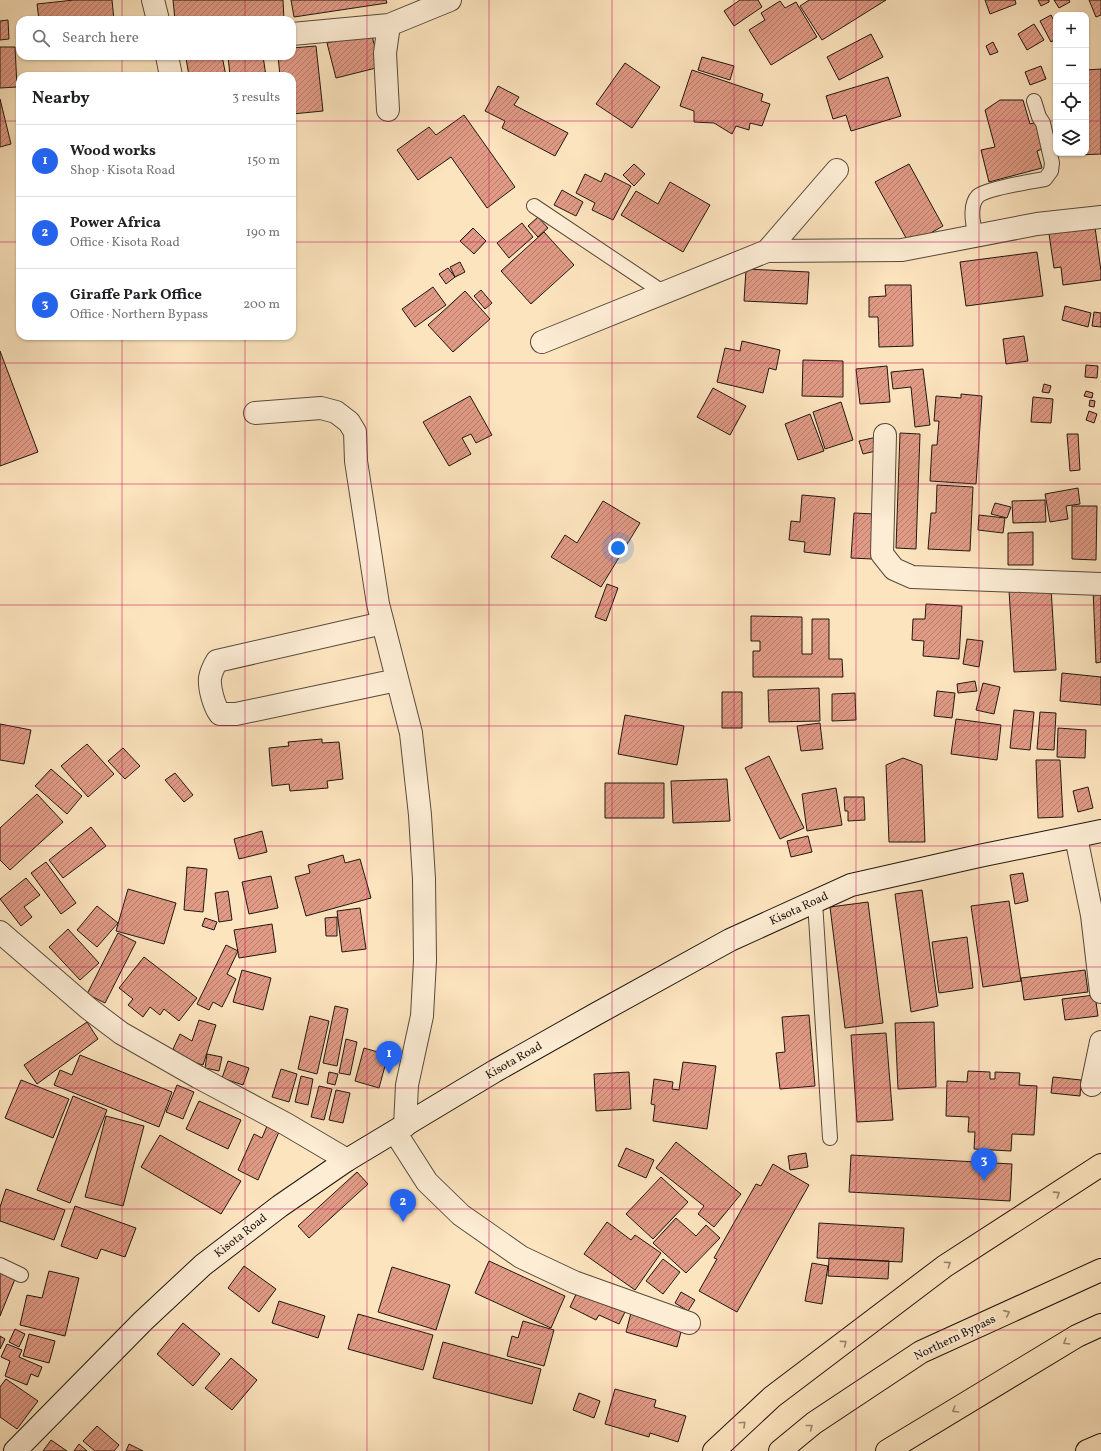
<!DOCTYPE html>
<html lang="en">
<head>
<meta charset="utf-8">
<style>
  :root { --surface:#fff; --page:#f6f6f6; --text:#202124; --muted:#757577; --line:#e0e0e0; --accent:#2563eb }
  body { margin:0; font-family:Vollkorn,serif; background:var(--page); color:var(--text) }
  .controls { position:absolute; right:12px; top:12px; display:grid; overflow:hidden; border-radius:8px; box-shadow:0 1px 3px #0004 }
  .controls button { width:36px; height:36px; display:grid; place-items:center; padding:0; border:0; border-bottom:1px solid var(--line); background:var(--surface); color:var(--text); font:20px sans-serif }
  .you { position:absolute; left:618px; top:548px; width:14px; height:14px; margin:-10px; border:3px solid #fff; border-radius:50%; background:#1a73e8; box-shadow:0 0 0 6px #1a73e833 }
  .badge { display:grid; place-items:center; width:26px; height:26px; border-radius:50%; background:var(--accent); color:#fff; font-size:13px; font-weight:700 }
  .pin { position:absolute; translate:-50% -33px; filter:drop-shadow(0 1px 2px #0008) }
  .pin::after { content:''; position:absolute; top:21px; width:14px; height:12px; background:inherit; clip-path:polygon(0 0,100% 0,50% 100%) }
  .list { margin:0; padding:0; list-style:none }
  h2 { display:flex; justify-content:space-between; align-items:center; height:52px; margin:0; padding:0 16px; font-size:17px }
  h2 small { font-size:13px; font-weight:400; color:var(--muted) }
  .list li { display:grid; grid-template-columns:26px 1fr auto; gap:12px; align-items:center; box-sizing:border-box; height:72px; padding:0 16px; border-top:1px solid var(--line) }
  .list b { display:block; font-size:15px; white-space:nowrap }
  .list p { margin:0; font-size:13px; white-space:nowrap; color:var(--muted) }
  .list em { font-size:13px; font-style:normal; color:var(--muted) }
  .icon { flex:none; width:22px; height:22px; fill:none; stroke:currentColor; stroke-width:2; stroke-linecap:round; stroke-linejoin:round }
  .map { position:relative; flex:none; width:1101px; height:1451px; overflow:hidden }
  .search { position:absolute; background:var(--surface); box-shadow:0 1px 3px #0004; left:16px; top:16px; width:280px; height:44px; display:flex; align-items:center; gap:10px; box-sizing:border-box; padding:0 14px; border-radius:12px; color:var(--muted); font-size:15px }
  .panel { position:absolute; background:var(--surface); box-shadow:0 1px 3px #0004; left:16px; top:72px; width:280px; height:268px; border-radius:12px }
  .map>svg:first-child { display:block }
  .building { fill:url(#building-hatch); stroke:#22170f }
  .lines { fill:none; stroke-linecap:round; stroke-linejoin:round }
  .lane-casing { stroke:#584a3b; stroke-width:16 }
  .street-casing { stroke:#584a3b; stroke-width:24 }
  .secondary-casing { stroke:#22170f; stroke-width:24 }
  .highway-casing { stroke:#22170f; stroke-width:24 }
  .lane { stroke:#fdedd5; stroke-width:14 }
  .street { stroke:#fdedd5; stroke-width:22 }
  .secondary { stroke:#fdedd5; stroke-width:22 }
  .highway { stroke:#fce4be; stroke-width:22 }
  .oneway { stroke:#9a886f }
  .grid { fill:none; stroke:#c2185b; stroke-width:1; stroke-opacity:0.55 }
  .labels { text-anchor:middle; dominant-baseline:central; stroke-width:4; stroke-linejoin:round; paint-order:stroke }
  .street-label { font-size:12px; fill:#22170f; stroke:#fdedd5 }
</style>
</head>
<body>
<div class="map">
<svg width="1101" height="1451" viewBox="0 0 1101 1451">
  <defs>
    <pattern id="building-hatch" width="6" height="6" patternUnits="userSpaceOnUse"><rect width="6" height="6" fill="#e09a85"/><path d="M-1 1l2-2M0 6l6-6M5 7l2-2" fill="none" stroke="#b57d6b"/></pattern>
  </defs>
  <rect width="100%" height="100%" fill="#fce4be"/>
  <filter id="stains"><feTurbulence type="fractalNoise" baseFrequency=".005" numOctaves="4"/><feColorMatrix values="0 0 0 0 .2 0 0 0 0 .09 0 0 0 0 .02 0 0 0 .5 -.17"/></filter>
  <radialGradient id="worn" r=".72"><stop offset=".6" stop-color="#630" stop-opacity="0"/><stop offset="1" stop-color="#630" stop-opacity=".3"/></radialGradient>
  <!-- building -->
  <path class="building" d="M74,0H112L114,20H39L37,4Z
    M173,0H283L284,20H175Z
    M291,0H386L387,3L294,17Z
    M740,0H758L762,7L734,26L724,11Z
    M809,0H886L822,40L800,6Z
    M985,0H1015L1016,4L990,14Z
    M1038,0H1049V2L1041,6Z
    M1054,0H1069L1070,2L1059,8Z
    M1089,0H1101V15L1096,17Z
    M780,1L785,8L796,2L817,37L771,65L749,30L765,20L761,13Z
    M1051,15L1056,25V39L1051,42L1040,21Z
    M8,20L9,39L0,40V21Z
    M1034,24L1044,40L1027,50L1018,34Z
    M371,32L380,67L336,78L327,43Z
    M871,34L883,57L839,80L827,57Z
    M993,42L998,52L990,55L986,46Z
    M316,46L323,111L292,114V76H280L278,56H292V48Z
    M0,47H15L17,87L0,88Z
    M199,56H222L226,76H189L186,58Z
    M228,56H263L266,76H230Z
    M702,57L734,66L730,80L698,70Z
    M625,63L660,87L632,128L596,104Z
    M1041,66L1046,79L1030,85L1025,72Z
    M1101,69V154L1077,155V153H1086V70Z
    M692,70L763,94L761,101L770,104L762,126L750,123L749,130L736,126L732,134L714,123L694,122V111L680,106Z
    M888,77L901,116L851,131L846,115L833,119L826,96Z
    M498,86L519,97L514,105L568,133L555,156L502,128L505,121L485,111Z
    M0,99L11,144L0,147Z
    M1000,100H1023L1030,124L1037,122L1045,148L1037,151L1042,168L989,182L981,150L995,147L985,110Z
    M464,115L515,187L487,208L451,157L418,180L397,150L429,127L436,135Z
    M634,164L645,174L634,186L623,175Z
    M909,164L943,226L910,245L875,182Z
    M605,173L631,186L613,220L592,210L595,203L576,193L585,174L601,182Z
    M670,182L710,205L683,252L621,215L636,191L658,204Z
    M562,190L583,202L576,216L554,205Z
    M538,217L548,228L538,237L528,226Z
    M1094,220L1101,271V280L1063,285L1061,267L1054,268L1048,227Z
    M522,223L533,237L509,258L497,243Z
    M473,228L486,241L474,254L460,241Z
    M544,232L574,265L531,304L501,271Z
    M1037,252L1043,296L966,306L960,262Z
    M460,262L465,272L455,277L450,267Z
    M448,268L455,277L446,284L439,274Z
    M746,269L809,272L807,304L744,301Z
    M885,285H911L913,346L879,347L878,317H869V297L886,296Z
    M433,287L446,305L415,327L402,309Z
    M481,290L492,303L485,309L474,296Z
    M465,291L490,319L453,352L428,325Z
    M1065,306L1091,313L1088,327L1062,320Z
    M1094,312L1101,313V327L1092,326Z
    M1024,336L1028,361L1006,364L1003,339Z
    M742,341L780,350L776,370L769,368L763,393L717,382L725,348L740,351Z
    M0,351L38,452L0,466Z
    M803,360L843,361V397L802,396Z
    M1086,365L1098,366L1097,378L1085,377Z
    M887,366L890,402L860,404L856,369Z
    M923,369L930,425L915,427L911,387L893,389L891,372Z
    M1044,384L1051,386L1049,393L1042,392Z
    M713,388L746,406L730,435L697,417Z
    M1086,391L1093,393L1092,398L1084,396Z
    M961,394L982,396L976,484L930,481L932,445H937L939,421H934L936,396L961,398Z
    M470,396L492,435L476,443L471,434L462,438L471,454L449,466L423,422Z
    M1033,397L1053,399L1051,423L1031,422Z
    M1090,400L1095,401L1094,407L1089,406Z
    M841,402L853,440L825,449L813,412Z
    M1089,411L1097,414L1094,423L1086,420Z
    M810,414L824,451L798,460L785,424Z
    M900,433L920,434L916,549L896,548Z
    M1067,434H1078L1080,470L1070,471Z
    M877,437L880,450L863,454L859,441Z
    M937,485L973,487L970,551L928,549L931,513H936Z
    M1078,488L1080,504L1066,506L1068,519L1050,522L1045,494Z
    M802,495L835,498L830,555L804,552L805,542L789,540L791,521L800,522Z
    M1045,500L1046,522L1013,523L1012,501Z
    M603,501L640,523L601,587L551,557L565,535L577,543Z
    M995,503L1011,507L1007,518L991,514Z
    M1072,506H1097L1096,560L1072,559Z
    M854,513L875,514L872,559L851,558Z
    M979,515L1005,518L1003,533L978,530Z
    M1033,532V565H1008V533Z
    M607,584L618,588L606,621L595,617Z
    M1051,588L1056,670L1014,672L1009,590Z
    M1093,588H1101V662L1096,663Z
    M926,604L962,606L959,659L923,656L924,641L912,640L913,619H925Z
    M751,616L802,617V654H812V619H829V659H842L843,677H753V651H760V641H751Z
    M967,639L983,641L979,667L963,664Z
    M1062,673L1101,677V705L1060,701Z
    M975,681L977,691L958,693L957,684Z
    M983,683L1000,687L994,714L976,710Z
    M819,688L820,721L769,722L768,690Z
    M937,691L955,693L952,718L934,716Z
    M722,692H742V728H722Z
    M855,693L856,720L832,721V694Z
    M1014,710L1034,712L1030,750L1010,748Z
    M1040,712L1056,713L1054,750L1037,749Z
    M625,715L684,726L677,765L618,754Z
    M956,719L1001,725L997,760L951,754Z
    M820,723L823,749L801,751L797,726Z
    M0,724L31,730L24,764L0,760Z
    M1058,728L1086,730L1085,758L1057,757Z
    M322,739V743L339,742L343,779L327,781L328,788L290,791L289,784L272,786L269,748L289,746L288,742Z
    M87,744L114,774L88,797L61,766Z
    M123,748L140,766L125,779L108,761Z
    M769,756L804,828L780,839L745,768Z
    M903,758L922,765L925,842H889L886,765Z
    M1036,760H1060L1063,817L1038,818Z
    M51,769L82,796L67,814L35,786Z
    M175,773L193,795L184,802L165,780Z
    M727,779L730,821L673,823L671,781Z
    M605,783H664V818H605Z
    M1088,787L1093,808L1078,812L1073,791Z
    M836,788L842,825L807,831L802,794Z
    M37,794L63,822L10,870L0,860V828Z
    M844,797H864L865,820L848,821V811H845Z
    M91,827L106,846L63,878L49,860Z
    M262,831L267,852L239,859L234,839Z
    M808,836L812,852L791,857L787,841Z
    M343,855L345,863L360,859L371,898L306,916L295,877L310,873L308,865Z
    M46,862L76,903L61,914L31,873Z
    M187,867L207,869L203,912L184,910Z
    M1023,873L1028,901L1015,904L1010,875Z
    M271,876L278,908L249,914L242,882Z
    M26,878L40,895L24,907L32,917L21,926L0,899Z
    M128,889L176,903L164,944L116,931Z
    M922,890L938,1006L911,1012L895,894Z
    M228,891L232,920L219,922L215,893Z
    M1009,901L1021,981L983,987L971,906Z
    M868,902L883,1023L845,1028L830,907Z
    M97,906L118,923L97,947L77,930Z
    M360,908L366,949L342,952L337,911Z
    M337,917V936H326L325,918Z
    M205,918L217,922L214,930L202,926Z
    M272,924L276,952L239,958L234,930Z
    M68,929L99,963L80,980L49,947Z
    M118,933L136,942L105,1003L87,994Z
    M967,937L973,988L939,993L932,942Z
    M226,945L238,951L227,974L236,979L222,1007L213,1002L209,1010L197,1004Z
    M144,957L197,998L179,1021L164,1009L160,1015L150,1007L143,1017L128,1005L133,999L119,988Z
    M242,970L271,978L263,1010L233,1002Z
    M1085,970L1088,992L1024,1000L1021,978Z
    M1095,995L1098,1016L1065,1020L1062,999Z
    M335,1006L348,1009L337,1066L323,1063Z
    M809,1015L815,1086L780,1089L776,1053L785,1052L782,1017Z
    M310,1016L329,1021L317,1074L298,1069Z
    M199,1020L216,1025L203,1065L186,1060L173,1049L180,1034L192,1041Z
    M87,1022L98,1039L37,1084L24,1065Z
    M934,1022L936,1087L898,1089L895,1023Z
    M886,1033L893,1120L857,1122L851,1035Z
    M346,1039L357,1042L350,1075L339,1073Z
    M364,1048L388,1055L379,1088L355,1081Z
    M207,1054L222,1057L219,1071L205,1068Z
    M80,1055L172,1092L159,1127L54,1085L60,1070L72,1075Z
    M228,1061L249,1068L243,1085L222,1078Z
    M683,1062L716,1066L707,1129L653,1121L655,1105L651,1104L654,1079L673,1082L672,1089L679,1090Z
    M281,1069L297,1074L289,1102L272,1097Z
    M968,1071L990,1072V1079H995V1072L1020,1073L1019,1085L1037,1086L1034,1135L1012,1134L1011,1151L974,1149L975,1132H968L969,1117L946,1116L947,1081L967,1082Z
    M329,1072L338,1074L335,1085L327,1083Z
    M629,1072L631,1109L596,1111L594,1074Z
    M301,1076L313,1079L308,1105L295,1102Z
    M1053,1077L1081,1080L1080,1096L1051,1093Z
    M21,1080L69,1099L53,1138L5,1118Z
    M177,1085L194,1092L183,1119L166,1112Z
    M319,1086L332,1089L324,1120L311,1117Z
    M336,1090L350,1093L343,1123L329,1120Z
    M73,1096L107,1110L70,1203L37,1190Z
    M199,1101L241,1120L228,1149L186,1129Z
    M106,1116L144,1126L123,1206L85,1197Z
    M267,1126L279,1132L258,1180L238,1170L254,1134L262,1138Z
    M160,1135L241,1181L221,1214L141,1167Z
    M676,1142L741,1194L714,1227L698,1214L704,1206L656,1168Z
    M626,1148L654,1160L646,1178L618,1166Z
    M806,1153L808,1167L790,1170L788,1156Z
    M851,1155L1012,1164L1010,1201L849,1192Z
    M773,1164L809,1185L737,1312L699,1291L717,1259L714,1258L756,1184L761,1186Z
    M357,1172L368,1184L309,1238L298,1226Z
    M661,1177L688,1202L653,1239L626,1214Z
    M6,1189L65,1210L54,1240L0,1221V1207Z
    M75,1206L136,1228L125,1257L101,1249L97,1259L61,1246Z
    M676,1218L696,1236L706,1225L720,1238L686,1273L653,1243Z
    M607,1222L631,1240L635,1235L661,1253L635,1290L584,1254Z
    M819,1223L904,1228L902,1262L817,1258Z
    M829,1258L889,1261L888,1279L828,1276Z
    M663,1259L680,1272L663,1294L646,1281Z
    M489,1261L565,1296L551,1328L475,1293Z
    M812,1263L828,1266L822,1304L805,1301Z
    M244,1266L276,1289L259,1312L228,1288Z
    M392,1267L450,1285L436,1330L378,1312Z
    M49,1271L79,1278L65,1336L20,1325L27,1295L42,1298Z
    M0,1273L15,1279L0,1316Z
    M578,1290L625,1312L619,1324L599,1315L596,1320L570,1307Z
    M681,1292L695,1300L688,1311L675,1303Z
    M279,1301L325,1316L318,1338L272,1323Z
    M631,1313L682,1328L677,1347L626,1332Z
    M358,1314L433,1335L423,1370L348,1349Z
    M523,1321L554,1330L544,1366L507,1356L512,1336L518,1338Z
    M183,1323L220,1354L193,1386L157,1354Z
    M15,1329L25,1334L19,1347L9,1342Z
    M29,1334L55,1341L49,1363L23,1356Z
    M0,1336L5,1339L0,1349Z
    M443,1342L541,1369L532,1404L433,1378Z
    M7,1344L22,1350L19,1357L42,1367L38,1377L31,1374L27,1385L5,1376L10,1361L1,1357Z
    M231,1358L257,1380L232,1410L205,1388Z
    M6,1379L38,1401L17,1429L0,1417V1387Z
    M615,1389L656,1400L654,1407L686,1416L678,1442L650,1433L649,1437L605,1424Z
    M579,1393L600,1401L594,1418L573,1410Z
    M97,1426L119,1445L114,1451H95L83,1441Z
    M51,1440L67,1451H43Z
    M79,1444L87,1451H74Z
    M129,1444L143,1451H126Z"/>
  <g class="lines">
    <!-- lane casing -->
    <g class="lane-casing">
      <path id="lane" d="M534,206L664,293
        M976,236C973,225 969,205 978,196C986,189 1033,181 1045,179L1051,171L1052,163L1043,123L1039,117L1034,101
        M815,902L830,1138
        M0,1265L21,1275"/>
    </g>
    <!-- street casing -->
    <g class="street-casing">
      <path id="street" d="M153,0L158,20
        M292,34L389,25
        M167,56L171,76
        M388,110L385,53L389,25L450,0
        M767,251L837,170
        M542,342L767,251L902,250L1037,224L1101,217
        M255,413L321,408L336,412L349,422L355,432L356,461L378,604L411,733L420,815L424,879L425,960L422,1016L407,1085L405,1126
        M885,435L882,554L894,569L912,577L1101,584
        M383,623L217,661C214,666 211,672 210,678C209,688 214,706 220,714H236L397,680
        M1076,837L1092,915L1101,992
        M0,932L88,1008L121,1033L198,1077L286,1124L347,1160
        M1092,1085L1101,1042
        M395,1132L427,1182L461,1215L521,1257L574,1282L689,1323"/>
    </g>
    <!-- secondary casing -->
    <g class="secondary-casing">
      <path id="secondary" d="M15,1451L143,1321L203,1265L280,1206L347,1160L495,1071L596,1014L730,940L851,885L979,856L1101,831"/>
    </g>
    <!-- highway casing -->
    <g class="highway-casing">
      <path id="highway" d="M714,1451L772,1397L945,1266L1101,1165
        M780,1451L814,1423L921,1352L1101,1270
        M887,1451L1077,1336L1101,1325
        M1087,1451L1101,1445"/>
    </g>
    <!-- lane -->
    <use href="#lane" class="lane"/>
    <!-- street -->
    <use href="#street" class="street"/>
    <!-- secondary -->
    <use href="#secondary" class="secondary"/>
    <!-- highway -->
    <use href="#highway" class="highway"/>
  </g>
  <!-- one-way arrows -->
  <defs><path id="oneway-chevron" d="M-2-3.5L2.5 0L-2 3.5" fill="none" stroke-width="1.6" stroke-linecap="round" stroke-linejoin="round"/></defs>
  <g class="oneway">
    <use href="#oneway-chevron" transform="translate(1057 1194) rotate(-33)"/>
    <use href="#oneway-chevron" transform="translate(948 1264) rotate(-34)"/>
    <use href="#oneway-chevron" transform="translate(1007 1313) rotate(-24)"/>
    <use href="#oneway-chevron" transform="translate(1066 1342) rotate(149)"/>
    <use href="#oneway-chevron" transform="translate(844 1343) rotate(-37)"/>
    <use href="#oneway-chevron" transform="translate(955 1410) rotate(149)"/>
    <use href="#oneway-chevron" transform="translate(743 1424) rotate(-43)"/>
    <use href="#oneway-chevron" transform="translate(810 1427) rotate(-38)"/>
  </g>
  <!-- grid -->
  <path class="grid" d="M122,0V20M245,0V20M367,0V1451M489,0V1451M612,0V1451M734,0V1451M856,0V1451M979,0V1451M122,56V76M245,56V76M0,121H20M292,121H1056M1086,121H1101M0,242H20M292,242H1101M122,336V1451M245,336V1451M0,363H1101M0,484H1101M0,605H1101M0,726H1101M0,846H1101M0,967H1101M0,1088H1101M0,1209H1101M0,1330H1101"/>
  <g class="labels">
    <!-- street labels -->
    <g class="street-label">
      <text transform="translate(799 909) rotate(-25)">Kisota Road</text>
      <text transform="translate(514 1061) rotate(-30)">Kisota Road</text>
      <text transform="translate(241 1236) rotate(-38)">Kisota Road</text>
      <text transform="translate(955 1338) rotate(-26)">Northern Bypass</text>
    </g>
  </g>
  <rect width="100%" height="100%" filter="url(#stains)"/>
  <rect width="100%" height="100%" fill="url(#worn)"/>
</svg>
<div class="controls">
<button>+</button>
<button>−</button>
<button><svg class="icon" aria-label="locate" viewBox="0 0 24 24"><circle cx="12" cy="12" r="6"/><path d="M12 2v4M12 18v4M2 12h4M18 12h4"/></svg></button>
<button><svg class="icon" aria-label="layers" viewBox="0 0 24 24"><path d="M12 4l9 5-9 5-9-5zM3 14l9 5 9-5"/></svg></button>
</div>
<div class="you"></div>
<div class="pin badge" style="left:389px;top:1074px">1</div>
<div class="pin badge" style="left:403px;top:1222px">2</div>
<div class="pin badge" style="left:984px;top:1181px">3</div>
<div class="search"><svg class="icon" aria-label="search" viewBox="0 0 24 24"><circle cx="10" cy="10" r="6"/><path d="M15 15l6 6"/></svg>Search here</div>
<section class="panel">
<h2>Nearby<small>3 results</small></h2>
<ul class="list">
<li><span class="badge">1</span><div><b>Wood works</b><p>Shop · Kisota Road</p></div><em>150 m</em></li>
<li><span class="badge">2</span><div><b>Power Africa</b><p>Office · Kisota Road</p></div><em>190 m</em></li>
<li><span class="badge">3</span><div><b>Giraffe Park Office</b><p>Office · Northern Bypass</p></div><em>200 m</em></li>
</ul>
</section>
</div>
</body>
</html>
